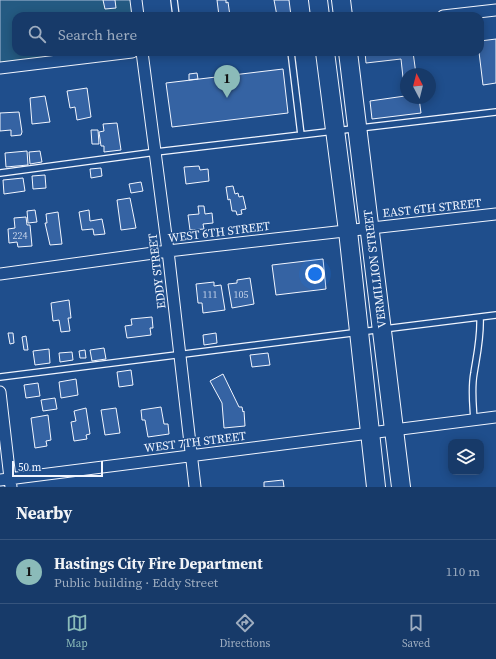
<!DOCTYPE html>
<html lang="en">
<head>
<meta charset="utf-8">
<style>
  :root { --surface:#173a69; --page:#20416f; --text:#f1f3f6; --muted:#9eadc0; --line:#36547d; --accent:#8bbbb9 }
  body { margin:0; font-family:"Source Serif 4",serif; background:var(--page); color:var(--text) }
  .controls { position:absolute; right:12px; bottom:12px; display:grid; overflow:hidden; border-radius:8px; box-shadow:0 2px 10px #0003 }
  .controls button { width:36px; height:36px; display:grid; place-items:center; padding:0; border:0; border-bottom:1px solid var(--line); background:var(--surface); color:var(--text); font:20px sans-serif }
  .compass { position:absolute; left:400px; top:68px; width:36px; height:36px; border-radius:50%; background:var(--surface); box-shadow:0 2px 10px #0003; rotate:353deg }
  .scale { position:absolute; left:12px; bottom:10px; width:91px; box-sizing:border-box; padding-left:4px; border:2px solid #f2f6ff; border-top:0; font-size:11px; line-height:14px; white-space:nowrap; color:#f2f6ff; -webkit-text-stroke:3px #1f4e8c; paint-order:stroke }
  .you { position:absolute; left:315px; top:274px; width:14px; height:14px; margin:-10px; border:3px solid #fff; border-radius:50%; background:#1a73e8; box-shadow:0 0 0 6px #1a73e833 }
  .badge { display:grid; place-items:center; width:26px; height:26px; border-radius:50%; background:var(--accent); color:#111; font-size:13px; font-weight:700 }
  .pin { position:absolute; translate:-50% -33px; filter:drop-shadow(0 1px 2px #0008) }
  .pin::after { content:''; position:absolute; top:21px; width:14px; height:12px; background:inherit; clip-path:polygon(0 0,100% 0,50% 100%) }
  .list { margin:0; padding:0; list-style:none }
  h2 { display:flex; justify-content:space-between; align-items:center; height:52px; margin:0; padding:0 16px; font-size:17px }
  h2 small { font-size:13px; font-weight:400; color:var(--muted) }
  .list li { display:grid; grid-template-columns:26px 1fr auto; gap:12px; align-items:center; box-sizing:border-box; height:64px; padding:0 16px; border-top:1px solid var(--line) }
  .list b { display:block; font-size:15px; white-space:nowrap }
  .list p { margin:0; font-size:13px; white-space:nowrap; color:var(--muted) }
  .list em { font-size:13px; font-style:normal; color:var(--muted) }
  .icon { flex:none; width:22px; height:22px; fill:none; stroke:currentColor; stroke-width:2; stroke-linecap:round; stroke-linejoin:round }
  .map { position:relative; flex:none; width:496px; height:487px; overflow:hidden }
  .search { position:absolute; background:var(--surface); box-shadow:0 2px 10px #0003; left:12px; right:12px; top:12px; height:44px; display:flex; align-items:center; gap:10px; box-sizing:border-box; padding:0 14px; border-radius:12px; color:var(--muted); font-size:15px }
  .sheet { height:116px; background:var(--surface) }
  nav { display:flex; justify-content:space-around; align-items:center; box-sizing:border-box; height:56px; border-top:1px solid var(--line); background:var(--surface); font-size:11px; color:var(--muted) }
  nav a { display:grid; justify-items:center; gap:2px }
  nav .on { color:var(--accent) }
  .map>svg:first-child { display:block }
  .green { fill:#245a82; stroke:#a8bbd7 }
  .building { fill:#3563a3; stroke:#f2f6ff }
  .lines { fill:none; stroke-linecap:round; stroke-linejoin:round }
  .service-casing { stroke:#f2f6ff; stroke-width:8 }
  .minor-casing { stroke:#f2f6ff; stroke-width:13 }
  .trunk-casing { stroke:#f2f6ff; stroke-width:20 }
  .service { stroke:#1f4e8c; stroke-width:5.5 }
  .minor { stroke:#1f4e8c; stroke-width:11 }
  .trunk { stroke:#1f4e8c; stroke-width:18 }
  .labels { text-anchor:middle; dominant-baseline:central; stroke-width:3; stroke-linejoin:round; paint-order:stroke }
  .number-label { font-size:10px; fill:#c3d1e8 }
  .street-label { font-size:12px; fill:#f2f6ff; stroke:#1f4e8c }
</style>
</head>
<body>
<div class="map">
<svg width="496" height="487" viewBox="0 0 496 487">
  <rect width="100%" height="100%" fill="#1f4e8c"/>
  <!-- green -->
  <path class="green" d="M0,0H136L138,16H16V52H132L0,68Z"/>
  <!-- building -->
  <path class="building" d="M103,0H115L116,8L105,9Z
    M217,0H226V3L228,2L230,16H219Z
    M274,0H289L291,16H277Z
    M496,39V83L483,85L479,52L480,41Z
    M365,52H413L416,74H406V98H419L421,113L372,119L370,101L405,96L401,59L366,63Z
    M283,69L288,113L172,127L166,83Z
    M197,73L198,79L189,80V74Z
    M87,88L91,117L77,120L75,107L70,108L67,91Z
    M45,96L50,122L32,124L30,98Z
    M19,112L22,132L21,135L11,136V130L0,131V113Z
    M117,123L121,150L104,152V146H101L99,132L104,131L103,124Z
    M91,130H98L99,144H92Z
    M27,151L28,165L6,167L5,153Z
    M40,151L42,162L30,164L29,152Z
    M199,166L200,170L208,169L209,181L186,184L184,167Z
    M101,168L102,176L91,178L90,169Z
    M45,175L46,188L33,189L32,176Z
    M23,178L25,191L4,194L3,180Z
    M141,182L143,191L131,193L129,184Z
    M233,186L235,194L238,193L239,197L243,196L246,209L241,210L242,214L237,215L236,211H232L230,199L228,200L226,187Z
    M130,198L136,228L121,230L117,200Z
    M198,206H204L205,214L212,213L213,223L203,224L204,229L190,230L188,215L199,214Z
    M35,210L37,222L28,223L27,211Z
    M89,210L90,221L102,219L105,234L94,235L93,229L82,230L79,212Z
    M58,212L62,244L50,245L45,223H47L46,214Z
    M26,217L27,225H30L32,246L18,247L17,242L9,243L8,229L15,228L14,218Z
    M323,259L326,289L276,295L272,265Z
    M250,278L254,304L232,308L228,284L237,283V280Z
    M214,282V286L221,285L225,310L203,313L202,303H198L196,284Z
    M69,300L71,318H68L70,331L61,332L59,320L53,321L51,303Z
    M152,317L153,328H150L151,335L127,338L125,326L132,325L131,319Z
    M8,333H13L14,343L10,344Z
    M216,333L217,343L204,345L203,335Z
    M26,336L28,350H24L22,337Z
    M104,348L106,359L92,361L90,350Z
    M49,349L50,363L35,365L33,351Z
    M85,350L86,358H80L79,351Z
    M72,352L73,360L60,362L59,353Z
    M268,353L270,365L252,367L250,355Z
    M131,370L133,385L119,387L117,372Z
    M223,374L239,407H242L243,412L244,411L245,426L224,428L222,403L210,381Z
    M76,379L78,395L61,398L59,382Z
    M38,383L40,396L26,398L24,385Z
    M55,398L57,409L43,411L41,400Z
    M161,407L164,424H168L169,434L148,437L145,420H142L141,410Z
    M86,408L90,434L86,435L87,439L74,441L71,422L76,421L74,411Z
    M116,408L120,433L105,435L101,410Z
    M48,415L51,440L46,441L47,446L35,448L31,418Z
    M283,480L284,487H264V482Z"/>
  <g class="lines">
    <!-- service casing -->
    <g class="service-casing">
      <path id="service" d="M174,0L176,16
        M291,52L301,135
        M0,173L156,152L496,112
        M0,377L496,315
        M474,420C473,404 471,389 474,373C477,354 481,337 480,317"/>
    </g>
    <!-- minor casing -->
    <g class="minor-casing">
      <path id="minor" d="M136,0L138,16
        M443,16L496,10
        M142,52L168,251L195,487
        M0,68L132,52
        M0,274L168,251L496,214
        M0,392L11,487
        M0,480L496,417"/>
    </g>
    <!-- trunk casing -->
    <g class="trunk-casing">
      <path id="trunk" d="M318,0L320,16
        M341,0L343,16
        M325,52L348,231L376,487
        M348,52L401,487"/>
    </g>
    <!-- service -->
    <use href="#service" class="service"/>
    <!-- minor -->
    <use href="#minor" class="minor"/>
    <!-- trunk -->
    <use href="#trunk" class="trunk"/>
  </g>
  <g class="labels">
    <!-- number labels -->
    <g class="number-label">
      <text x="20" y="235">224</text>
      <text x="210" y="294">111</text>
      <text x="241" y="294">105</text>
    </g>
    <!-- street labels -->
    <g class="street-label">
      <text transform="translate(432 208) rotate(-6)">EAST 6TH STREET</text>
      <text transform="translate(219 232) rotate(-7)">WEST 6TH STREET</text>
      <text transform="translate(375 269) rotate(-97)">VERMILLION STREET</text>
      <text transform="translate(157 271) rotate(-97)">EDDY STREET</text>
      <text transform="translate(195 442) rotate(-7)">WEST 7TH STREET</text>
    </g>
  </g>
</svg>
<div class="controls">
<button><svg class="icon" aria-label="layers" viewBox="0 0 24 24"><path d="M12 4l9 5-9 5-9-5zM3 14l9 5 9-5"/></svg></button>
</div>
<svg class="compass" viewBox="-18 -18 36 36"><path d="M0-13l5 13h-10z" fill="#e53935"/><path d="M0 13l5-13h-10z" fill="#9eadc0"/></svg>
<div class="scale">50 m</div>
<div class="you"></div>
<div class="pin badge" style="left:227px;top:98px">1</div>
<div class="search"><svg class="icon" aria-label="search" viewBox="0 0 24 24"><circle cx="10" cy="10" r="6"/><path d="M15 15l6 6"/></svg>Search here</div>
</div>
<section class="sheet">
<h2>Nearby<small></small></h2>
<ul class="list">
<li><span class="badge">1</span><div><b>Hastings City Fire Department</b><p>Public building · Eddy Street</p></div><em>110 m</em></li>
</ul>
</section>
<nav>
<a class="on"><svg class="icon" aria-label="map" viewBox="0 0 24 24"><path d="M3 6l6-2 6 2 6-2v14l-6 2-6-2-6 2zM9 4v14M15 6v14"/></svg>Map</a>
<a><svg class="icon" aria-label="directions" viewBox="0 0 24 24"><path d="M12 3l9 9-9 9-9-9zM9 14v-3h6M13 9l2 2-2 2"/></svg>Directions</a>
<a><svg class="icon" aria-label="saved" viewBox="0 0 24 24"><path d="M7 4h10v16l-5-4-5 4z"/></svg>Saved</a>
</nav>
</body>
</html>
